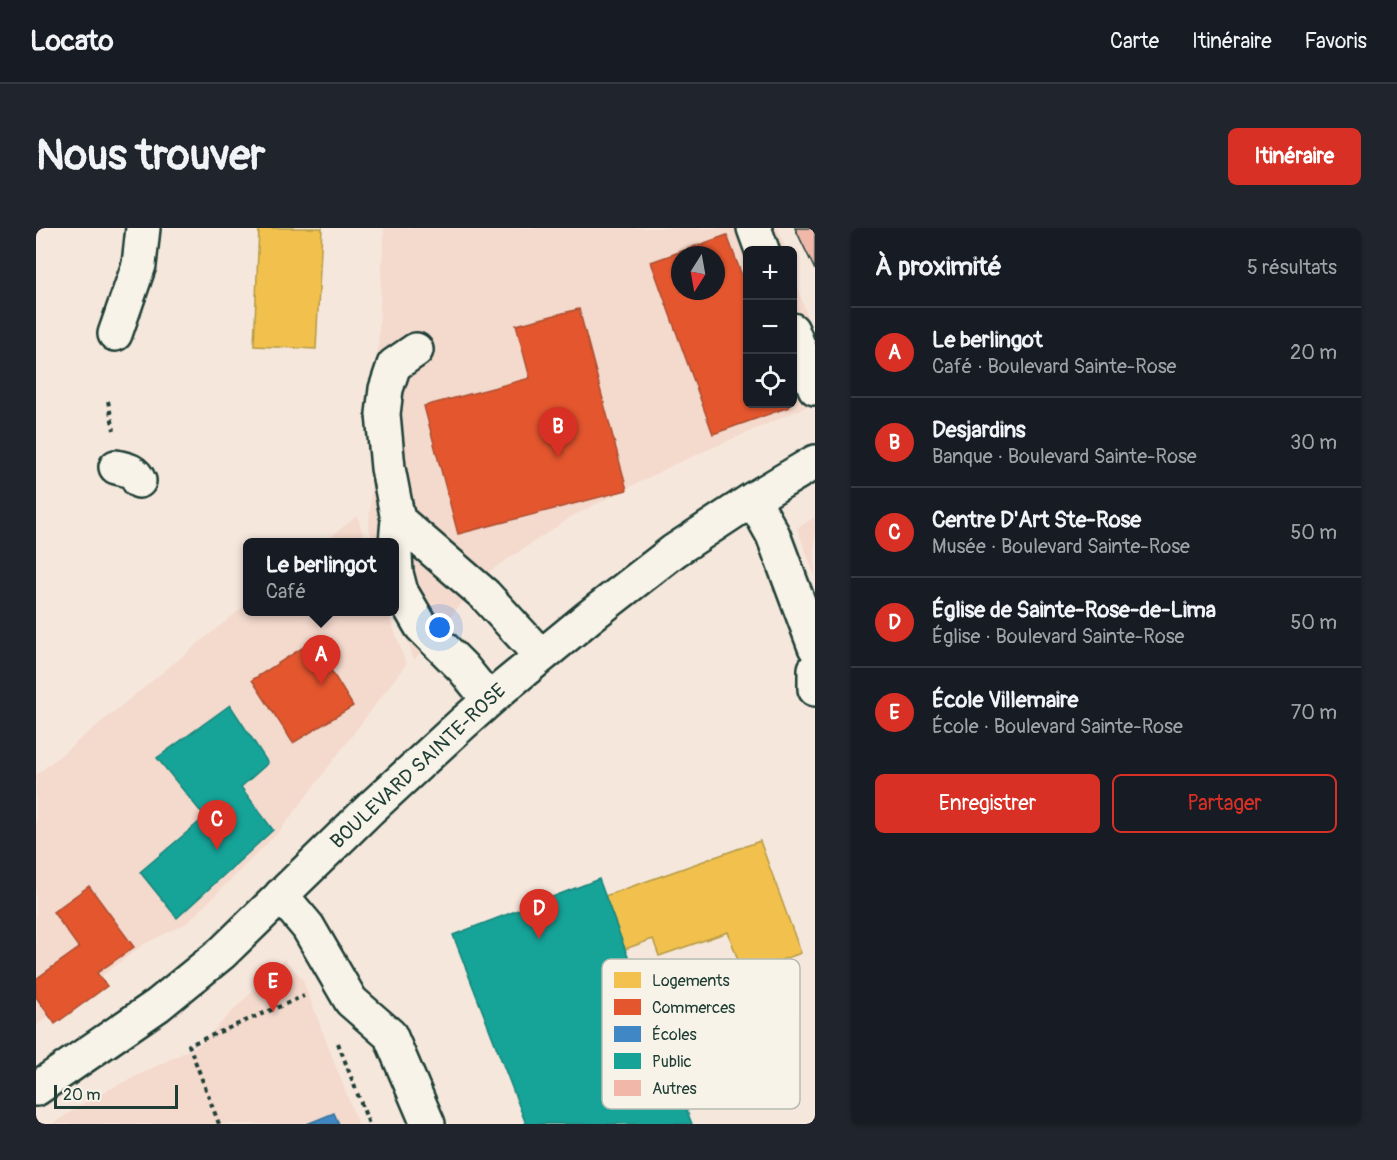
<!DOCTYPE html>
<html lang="fr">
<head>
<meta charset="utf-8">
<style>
  :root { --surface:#171b24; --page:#20242c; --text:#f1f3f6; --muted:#9ea1a6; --line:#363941; --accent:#d93025 }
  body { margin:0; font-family:Pangolin,sans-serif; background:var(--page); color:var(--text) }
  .controls { position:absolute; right:18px; top:18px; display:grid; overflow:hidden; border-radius:9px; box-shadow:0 2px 4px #0004 }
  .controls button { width:54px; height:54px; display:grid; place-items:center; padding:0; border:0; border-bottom:2px solid var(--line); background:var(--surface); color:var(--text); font:30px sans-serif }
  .compass { position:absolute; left:635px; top:18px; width:54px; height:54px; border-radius:50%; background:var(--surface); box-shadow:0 2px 4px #0004; rotate:191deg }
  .scale { position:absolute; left:18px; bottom:15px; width:124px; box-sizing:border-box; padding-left:6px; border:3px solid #1f3d34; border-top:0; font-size:16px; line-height:21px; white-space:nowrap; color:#1f3d34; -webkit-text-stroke:4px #f7f3e8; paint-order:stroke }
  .you { position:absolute; left:404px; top:400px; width:21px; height:21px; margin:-15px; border:4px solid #fff; border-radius:50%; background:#1a73e8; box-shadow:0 0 0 9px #1a73e833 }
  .badge { display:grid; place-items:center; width:39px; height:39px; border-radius:50%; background:var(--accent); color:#fff; font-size:20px; font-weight:700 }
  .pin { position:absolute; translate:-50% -50px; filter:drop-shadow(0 2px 3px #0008) }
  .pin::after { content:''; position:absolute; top:32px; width:21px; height:18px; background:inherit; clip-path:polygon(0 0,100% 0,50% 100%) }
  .popup { position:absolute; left:207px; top:310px; width:156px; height:78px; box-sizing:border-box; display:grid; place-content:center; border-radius:9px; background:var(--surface); filter:drop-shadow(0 2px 4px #0005); font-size:20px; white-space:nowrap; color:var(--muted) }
  .popup b { font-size:22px; color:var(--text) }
  .popup::after { content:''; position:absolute; left:50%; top:100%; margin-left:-12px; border:12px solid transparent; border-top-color:var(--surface) }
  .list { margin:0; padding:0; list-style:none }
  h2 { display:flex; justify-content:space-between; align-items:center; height:78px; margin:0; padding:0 24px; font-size:26px }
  h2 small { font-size:20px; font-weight:400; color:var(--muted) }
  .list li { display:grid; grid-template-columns:39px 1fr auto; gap:18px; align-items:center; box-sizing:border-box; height:90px; padding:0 24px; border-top:2px solid var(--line) }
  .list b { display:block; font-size:22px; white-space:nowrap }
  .list p { margin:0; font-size:20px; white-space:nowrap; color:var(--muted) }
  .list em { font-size:20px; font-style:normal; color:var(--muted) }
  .actions { display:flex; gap:12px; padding:18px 24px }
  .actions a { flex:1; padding:14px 0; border:2px solid var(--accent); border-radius:9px; text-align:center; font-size:21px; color:var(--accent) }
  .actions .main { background:var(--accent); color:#fff }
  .icon { flex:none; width:33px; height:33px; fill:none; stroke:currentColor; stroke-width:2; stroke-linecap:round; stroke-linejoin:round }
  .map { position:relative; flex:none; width:779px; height:896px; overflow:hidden; border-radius:9px }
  header { display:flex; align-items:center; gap:36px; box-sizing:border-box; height:84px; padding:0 30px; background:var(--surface); border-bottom:2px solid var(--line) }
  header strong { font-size:28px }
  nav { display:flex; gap:33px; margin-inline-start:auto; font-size:21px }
  .intro { display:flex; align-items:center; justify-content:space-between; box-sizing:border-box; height:144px; padding:0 36px }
  h1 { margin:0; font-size:42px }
  .button { padding:15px 27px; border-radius:9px; background:var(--accent); color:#fff; font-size:21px; font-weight:700 }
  main { display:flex; gap:36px; padding:0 36px }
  aside { flex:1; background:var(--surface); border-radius:9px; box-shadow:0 2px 4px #0004 }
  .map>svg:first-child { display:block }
  .built { fill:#f4d9cd; fill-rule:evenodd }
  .homes { fill:#f2c14e; stroke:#b39946; stroke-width:1.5 }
  .shops { fill:#e4572e; stroke:#a94f30; stroke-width:1.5; fill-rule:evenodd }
  .schools { fill:#3f88c5; stroke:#35729a; stroke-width:1.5 }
  .public { fill:#17a398; stroke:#19847a; stroke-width:1.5 }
  .building { fill:#f1b8aa; stroke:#1f3d34; stroke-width:1.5 }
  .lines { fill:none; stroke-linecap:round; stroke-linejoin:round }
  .minor-casing { stroke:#1f3d34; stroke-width:38 }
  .path { stroke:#1f3d34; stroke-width:4; stroke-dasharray:4.5 4.5; stroke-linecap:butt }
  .minor { stroke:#f7f3e8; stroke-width:33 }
  .labels { text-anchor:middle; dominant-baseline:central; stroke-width:6; stroke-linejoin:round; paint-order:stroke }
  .street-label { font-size:20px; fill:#1f3d34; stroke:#f7f3e8 }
  .key { fill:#f7f3e8; stroke:#b6bcb2; stroke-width:1.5 }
  .key-label { font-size:16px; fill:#1f3d34 }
</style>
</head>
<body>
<header>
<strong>Locato</strong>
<nav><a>Carte</a><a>Itinéraire</a><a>Favoris</a></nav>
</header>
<div class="intro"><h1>Nous trouver</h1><a class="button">Itinéraire</a></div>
<main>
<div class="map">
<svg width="779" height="896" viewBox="0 0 779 896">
  <rect width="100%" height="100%" fill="#f6e7dc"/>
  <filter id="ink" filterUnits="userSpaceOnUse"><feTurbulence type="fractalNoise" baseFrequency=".0167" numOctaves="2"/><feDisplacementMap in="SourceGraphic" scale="12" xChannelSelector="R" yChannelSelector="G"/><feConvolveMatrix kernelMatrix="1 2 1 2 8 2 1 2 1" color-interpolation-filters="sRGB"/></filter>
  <g filter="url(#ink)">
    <!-- built -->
    <path class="built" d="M348,0H742L750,22H712V176H756L757,44L779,113V175L639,236L535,289L452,344L378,432L359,376L358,314H338L333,300ZM644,27H680V63H644Z
      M321,288L330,314H288Z
      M779,289V348L761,300Z
      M211,376L212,384H352L370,436L244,603L151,695L108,716L0,798V547Z
      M248,731L266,750L322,896H16L56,870L163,817Z"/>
    <!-- homes -->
    <path class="homes" d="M223,0H286L280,121L218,118Z
      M724,613L765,725L707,746L692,704L623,728L617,711L589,721L569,668Z"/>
    <!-- shops -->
    <path class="shops" d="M691,7L712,64V176H752L753,179L677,206L615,34ZM644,27H680V63H644Z
      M543,81L591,262L422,306L388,178L494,150L480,97Z
      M277,413L317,478L257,515L216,452Z
      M53,658L98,719L61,745L71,758L19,796L0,769V751L43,720L17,684Z"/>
    <!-- schools -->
    <path class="schools" d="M298,885L303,896H271Z"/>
    <!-- public -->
    <path class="public" d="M194,477L232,535L205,559L237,602L141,690L104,644L169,589L121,530Z
      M563,651L589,721L656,896H490L417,707Z"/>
    <!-- building -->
    <path class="building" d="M759,0H779V42Z"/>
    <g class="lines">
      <!-- minor casing -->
      <g class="minor-casing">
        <path id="minor" d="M718,0L726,22
          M756,102L779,160
          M79,106L103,37L107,0
          M380,122L358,137L350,161L347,186L352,240L362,292L359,326L360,345L365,364L385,398L427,440L453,472
          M80,239C89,241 99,242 103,253
          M717,271L737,307L779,419
          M362,292L449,367L505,428
          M779,441V461
          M245,667L272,699L315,773L354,807L392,896
          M0,861L122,777L186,725L336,579L426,496L469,458L553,389L638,323L717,271L779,234"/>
      </g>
      <!-- path -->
      <path class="path" d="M72,173L78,202
        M302,815L333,896
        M183,896L153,817L268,768"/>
      <!-- minor -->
      <use href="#minor" class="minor"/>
    </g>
  </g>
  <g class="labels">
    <!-- street labels -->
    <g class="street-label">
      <text transform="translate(382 538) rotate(-43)">BOULEVARD SAINTE-ROSE</text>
    </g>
  </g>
  <!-- legend -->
  <rect x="566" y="731" width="198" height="150" rx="9" class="key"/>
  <rect x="578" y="744" width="27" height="16" fill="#f2c14e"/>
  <rect x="578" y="771" width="27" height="16" fill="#e4572e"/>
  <rect x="578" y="798" width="27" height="16" fill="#3f88c5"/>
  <rect x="578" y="825" width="27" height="16" fill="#17a398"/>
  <rect x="578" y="852" width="27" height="16" fill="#f1b8aa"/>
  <g class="key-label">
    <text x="616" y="758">Logements</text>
    <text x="616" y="785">Commerces</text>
    <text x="616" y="812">Écoles</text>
    <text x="616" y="839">Public</text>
    <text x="616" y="866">Autres</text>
  </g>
</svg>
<div class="controls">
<button>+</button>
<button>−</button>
<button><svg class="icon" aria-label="locate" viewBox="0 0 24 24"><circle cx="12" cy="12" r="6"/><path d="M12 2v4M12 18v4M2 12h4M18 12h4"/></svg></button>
</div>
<svg class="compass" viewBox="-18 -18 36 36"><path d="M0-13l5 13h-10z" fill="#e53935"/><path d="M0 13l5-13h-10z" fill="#9ea1a6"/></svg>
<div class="scale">20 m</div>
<div class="you"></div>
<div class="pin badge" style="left:285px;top:457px">A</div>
<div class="popup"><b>Le berlingot</b>Café</div>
<div class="pin badge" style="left:522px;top:229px">B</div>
<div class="pin badge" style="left:181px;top:622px">C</div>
<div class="pin badge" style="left:503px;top:711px">D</div>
<div class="pin badge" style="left:237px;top:784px">E</div>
</div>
<aside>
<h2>À proximité<small>5 résultats</small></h2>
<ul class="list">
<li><span class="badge">A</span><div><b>Le berlingot</b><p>Café · Boulevard Sainte-Rose</p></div><em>20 m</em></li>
<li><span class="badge">B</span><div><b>Desjardins</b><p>Banque · Boulevard Sainte-Rose</p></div><em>30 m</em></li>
<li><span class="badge">C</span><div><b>Centre D'Art Ste-Rose</b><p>Musée · Boulevard Sainte-Rose</p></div><em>50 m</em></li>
<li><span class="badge">D</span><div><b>Église de Sainte-Rose-de-Lima</b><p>Église · Boulevard Sainte-Rose</p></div><em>50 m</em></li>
<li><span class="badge">E</span><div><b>École Villemaire</b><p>École · Boulevard Sainte-Rose</p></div><em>70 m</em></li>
</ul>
<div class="actions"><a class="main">Enregistrer</a><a>Partager</a></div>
</aside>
</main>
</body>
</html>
